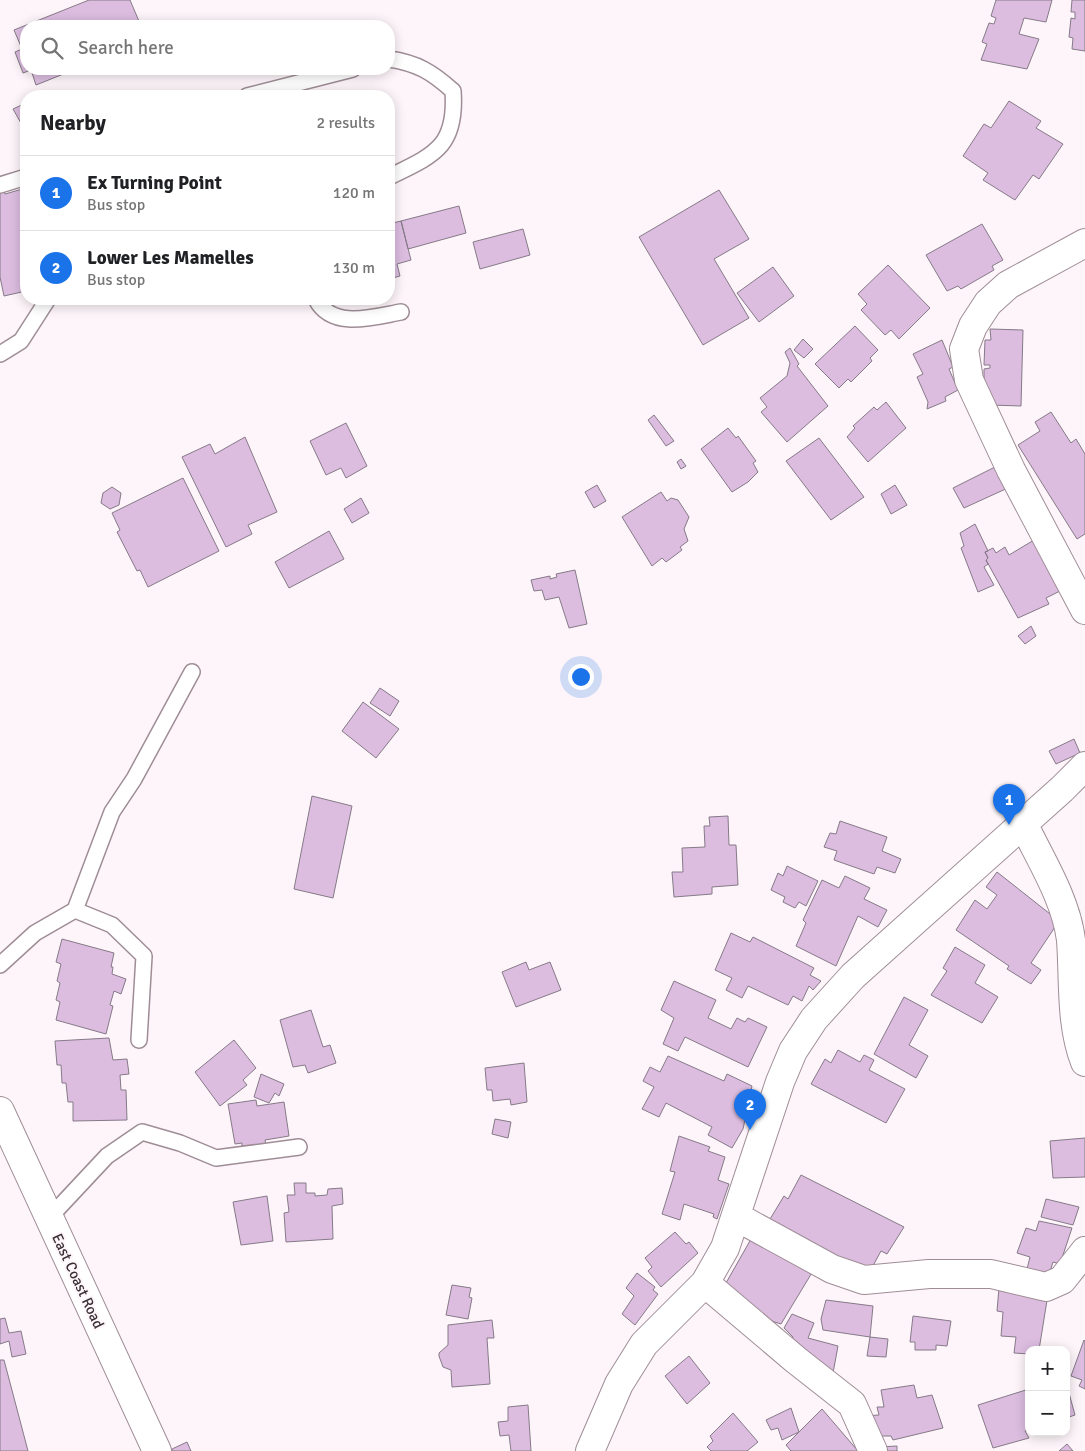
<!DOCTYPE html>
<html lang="en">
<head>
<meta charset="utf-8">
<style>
  :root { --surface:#fff; --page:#f2f2f2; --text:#202124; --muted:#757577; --line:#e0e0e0; --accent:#1a73e8 }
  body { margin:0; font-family:Signika,sans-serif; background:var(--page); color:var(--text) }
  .controls { position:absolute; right:15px; bottom:15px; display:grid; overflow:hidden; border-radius:10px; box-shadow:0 2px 12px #0003 }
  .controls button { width:45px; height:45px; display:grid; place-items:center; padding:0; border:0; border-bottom:1px solid var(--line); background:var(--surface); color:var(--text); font:25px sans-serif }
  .you { position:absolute; left:580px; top:676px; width:18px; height:18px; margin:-12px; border:4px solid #fff; border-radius:50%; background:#1a73e8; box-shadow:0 0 0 8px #1a73e833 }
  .badge { display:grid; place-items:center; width:32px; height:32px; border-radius:50%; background:var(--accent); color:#fff; font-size:16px; font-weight:700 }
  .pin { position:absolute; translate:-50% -41px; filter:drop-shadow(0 1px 2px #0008) }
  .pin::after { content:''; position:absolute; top:26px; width:18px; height:15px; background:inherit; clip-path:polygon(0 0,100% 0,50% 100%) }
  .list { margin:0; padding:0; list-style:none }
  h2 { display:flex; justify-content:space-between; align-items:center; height:65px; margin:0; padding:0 20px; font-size:21px }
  h2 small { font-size:16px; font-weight:400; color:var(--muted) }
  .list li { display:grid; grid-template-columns:32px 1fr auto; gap:15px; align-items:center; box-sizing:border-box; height:75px; padding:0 20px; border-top:1px solid var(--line) }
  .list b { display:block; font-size:19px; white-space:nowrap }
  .list p { margin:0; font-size:16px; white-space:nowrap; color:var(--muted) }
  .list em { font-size:16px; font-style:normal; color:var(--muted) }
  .icon { flex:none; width:28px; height:28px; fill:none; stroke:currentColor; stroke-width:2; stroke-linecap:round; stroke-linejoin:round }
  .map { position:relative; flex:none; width:1085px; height:1451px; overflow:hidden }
  .search { position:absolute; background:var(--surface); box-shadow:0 2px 12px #0003; left:20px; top:20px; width:375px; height:55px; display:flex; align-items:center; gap:12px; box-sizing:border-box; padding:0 18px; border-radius:20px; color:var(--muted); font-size:19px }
  .panel { position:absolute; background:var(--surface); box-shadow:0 2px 12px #0003; left:20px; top:90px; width:375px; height:215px; border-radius:20px }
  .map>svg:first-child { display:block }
  .building { fill:#dcbde0; stroke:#867a88 }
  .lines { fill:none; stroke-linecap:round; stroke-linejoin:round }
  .service-casing { stroke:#9f8d96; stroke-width:18 }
  .minor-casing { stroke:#9f8d96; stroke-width:30 }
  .secondary-casing { stroke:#9f8d96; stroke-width:30 }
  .service { stroke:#fff; stroke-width:15 }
  .minor { stroke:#fff; stroke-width:28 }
  .secondary { stroke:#fff; stroke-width:28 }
  .labels { text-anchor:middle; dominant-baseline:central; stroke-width:4; stroke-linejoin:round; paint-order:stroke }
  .street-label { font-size:15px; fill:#372f33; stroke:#fdf5f9 }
</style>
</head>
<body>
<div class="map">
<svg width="1085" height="1451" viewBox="0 0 1085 1451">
  <rect width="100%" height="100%" fill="#fdf5f9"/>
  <!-- building -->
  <path class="building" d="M89,0H130L141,26H26V69H76L36,85L31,70L23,73L15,52L22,49L14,30Z
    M996,0H1052L1046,22L1024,18L1019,34L1039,39L1027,69L981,60L987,44L982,42L989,23L994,24L996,18L991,16Z
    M1072,0H1085V51L1072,49L1073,38L1069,37L1071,18L1075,19V12H1071Z
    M1009,101L1041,121L1036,128L1063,144L1039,179L1033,175L1015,200L983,180L988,173L963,156L984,124L991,128Z
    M26,103V132L13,109Z
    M0,186H2L5,194L26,188V291L4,296L0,277Z
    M719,190L749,239L714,259L749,318L703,345L639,237Z
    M459,206L466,233L408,249L401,221Z
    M401,221L411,260L397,264L400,276L389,279V224Z
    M982,224L1003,260L992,266L994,270L961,289L958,286L947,291L926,255Z
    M523,229L530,255L480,269L473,242Z
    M888,265L930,308L899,339L891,330L885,335L861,310L867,304L858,294Z
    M773,267L794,296L759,322L737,293Z
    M855,326L878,350L870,358L872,361L851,382L848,379L839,388L815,364Z
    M990,329L1023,330L1021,406L990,405L984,393V369L990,368V365H984L985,340H991Z
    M803,339L813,349L804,358L794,350Z
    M942,340L953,367L949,369L958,390L945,397L946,401L927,409L928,402L917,377L923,374L913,354Z
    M790,348L799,364L797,366L828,406L787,442L761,412L767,407L760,398L787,376L790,363L785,352Z
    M886,402L906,428L868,462L847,437L855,428L853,426L874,407L877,410Z
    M1051,412L1071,443L1076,439L1085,454V534L1077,539L1018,445L1040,431L1035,422Z
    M654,415L674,441L666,446L648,420Z
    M346,423L367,466L346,478L341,468L326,475L310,441Z
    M728,428L736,438L738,436L756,461L753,463L758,472L748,482L732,492L701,449Z
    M245,437L277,512L248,525L252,534L226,547L182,457L210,444L215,454Z
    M819,438L864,497L831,520L786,461Z
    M681,459L686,466L681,469L677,462Z
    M999,465L1010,487L964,508L953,488Z
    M183,478L219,551L148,587L140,570L137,571L117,532L120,530L112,513Z
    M597,485L606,501L594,508L585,492Z
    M895,485L907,505L891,514L881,494Z
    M112,487L121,493L119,505L110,509L101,503L103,493Z
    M661,492L667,501L671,498L678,500L689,517L684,529L688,541L680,547L682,550L666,562L662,558L652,566L622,517Z
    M361,498L369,513L352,523L344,509Z
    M975,524L988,551L985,552L988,558L986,560L988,564L984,567L994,585L978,592L961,548L964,546L960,533Z
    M329,531L344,559L289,588L275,562Z
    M1039,537L1066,588L1046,598L1049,604L1018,618L986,560L988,558L985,552L993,548L996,553L1005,547L1009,555Z
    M575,570L587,624L569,628L559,597L545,600L542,590L534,591L531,580L550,576V579L557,577L556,574Z
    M1031,626L1036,636L1025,644L1018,636Z
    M380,688L399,701L390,716L370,703Z
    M363,702L399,729L376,758L342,731Z
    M1074,739L1080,753L1056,764L1049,751Z
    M312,796L352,806L333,898L294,889Z
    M728,816L729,845H736L738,885L712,887V894L674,897L672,872H683L682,848L705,847L704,826H710L709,817Z
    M840,821L887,837L882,851L901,859L895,873L877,867L874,874L834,860L837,851L824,847L830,833L836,834Z
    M787,866L818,881L806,906L799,902L795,908L783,902L785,897L771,890L778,873L783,876Z
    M997,872L1059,921L1031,963L1041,970L1031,984L1007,969L1009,966L956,930L975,900L987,909L997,895L986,887Z
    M845,876L870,888L864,899L887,910L878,927L858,916L836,966L796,946L806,923L803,920L822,880L839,888Z
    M731,933L750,942L753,937L814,968L810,975L821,981L813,990L809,986L802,1001L793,996L788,1005L748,986L742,998L726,990L732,978L715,970Z
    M62,939L114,953L111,967H113L112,974L126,979L121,994L114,991L110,1005L113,1006L106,1034L56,1020L60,1002L56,1000L60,983L57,981L61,964L56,962Z
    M955,947L985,965L975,983L998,997L982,1023L931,995L947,971L943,968Z
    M526,962L529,970L550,962L561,990L516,1007L502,972Z
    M674,981L716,1000L708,1018L731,1029L737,1018L745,1022L748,1018L767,1027L748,1067L685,1037L678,1051L663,1044L674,1018L661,1010Z
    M904,997L928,1010L909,1045L928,1056L916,1078L874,1054Z
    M311,1010L323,1047L330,1045L336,1063L308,1073L305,1065L293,1067L280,1020Z
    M109,1038L113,1060L127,1059L129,1074L120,1075L121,1090H126L127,1120L73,1121V1102H68L66,1083H62L61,1065H57L55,1041Z
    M234,1040L256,1068L243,1080L247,1085L220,1106L195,1072Z
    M838,1050L860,1062L864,1055L874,1060L869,1070L905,1089L886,1123L811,1084L825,1059L831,1063Z
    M668,1056L724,1081L727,1074L752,1086L743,1129L732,1148L708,1135L712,1127L666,1103L659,1117L642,1109L654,1087L643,1081L650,1067L660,1072Z
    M524,1063L527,1102L511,1105L510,1099L493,1101L492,1090H487L485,1068Z
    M261,1074L284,1084L279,1096L275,1093L269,1103L254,1097Z
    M256,1100L257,1106L284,1102L289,1136L265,1140L266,1146L242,1150V1143L235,1144L228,1104Z
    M495,1119L511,1122L508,1138L492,1134Z
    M679,1136L710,1147L708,1151L725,1157L718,1180L729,1184L717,1219L713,1217L714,1214L684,1204L680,1220L662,1214L675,1172L670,1171Z
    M1085,1138V1177L1053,1178L1050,1141Z
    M801,1175L904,1227L887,1254L881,1251L868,1275L764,1229L784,1196L788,1199Z
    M294,1183H306V1193H315V1196L327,1195L328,1189L342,1188L343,1204L332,1206L333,1239L286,1242L284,1213L289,1212L287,1195H295Z
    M267,1196L273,1241L241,1245L233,1202Z
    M1046,1199L1079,1207L1073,1225L1041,1217Z
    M1039,1221L1072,1228L1060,1264L1053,1262L1049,1275L1027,1269L1030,1257L1017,1253L1026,1228L1036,1231Z
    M675,1232L686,1244L689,1242L698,1253L661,1287L648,1271L652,1267L645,1258Z
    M755,1232L816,1266L781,1324L750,1314L722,1290Z
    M637,1273L655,1287L653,1290L658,1294L635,1325L622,1314L634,1296L626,1288Z
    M452,1285L471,1288L469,1297L472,1298L468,1319L446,1315Z
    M999,1288L1048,1294L1039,1350H1029V1354L1014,1353L1016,1337L1001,1336L1003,1312L997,1311Z
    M826,1300L873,1306L870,1337L823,1330L821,1319Z
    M792,1314L814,1323L808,1338L838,1346L833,1373L792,1342L793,1337L784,1328Z
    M913,1316L951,1321L947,1346L936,1345V1350H915V1342H910Z
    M5,1318L9,1333L21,1331L26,1354L12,1357L9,1341L0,1344V1319Z
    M492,1320L494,1338H487L490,1384L452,1387L451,1370L443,1367L439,1356V1353L448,1345V1325Z
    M870,1337L888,1339L886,1357L867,1356Z
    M1084,1340L1085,1341V1389L1079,1386L1082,1380L1071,1376Z
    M689,1356L710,1383L687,1404L665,1376Z
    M0,1360H4L28,1451H0Z
    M1066,1382L1075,1415L1066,1418Z
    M914,1385L917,1398L932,1395L943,1428L893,1440L891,1436H869L863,1416L879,1415L877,1407H884L881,1390Z
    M1029,1389V1430L1025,1431L1029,1438L993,1448L978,1405Z
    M528,1405L531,1451H511L509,1435L500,1436L498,1422L508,1421V1407Z
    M791,1408L799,1432L782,1440L778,1428L771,1430L766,1420Z
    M822,1409L858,1451H791L786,1445Z
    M733,1413L758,1442L747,1451H711L707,1447L713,1441L710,1436Z
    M187,1442L191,1451H172V1449Z
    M1067,1444L1073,1451H1059Z
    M897,1446V1451H879V1447Z"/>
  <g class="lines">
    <!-- service casing -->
    <g class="service-casing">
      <path id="service" d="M389,59C417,63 432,72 453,91C457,147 434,155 389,177
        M247,96L353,69
        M0,185L26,177
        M316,299C332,330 373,317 401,312
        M0,354L21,341L48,299
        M75,910L112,812L134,779L192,672
        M0,965L35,933L75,910L112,925L144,956L139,1040
        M49,1218L107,1156L142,1132L180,1143L216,1158L299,1147"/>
    </g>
    <!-- minor casing -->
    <g class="minor-casing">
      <path id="minor" d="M1085,243L1008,285L988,303L973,326L964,349L969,380L1011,470L1085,610
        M1023,823C1040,859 1066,899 1071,940C1074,979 1070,1024 1085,1062
        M737,1217L832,1269L864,1280L929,1274H991L1046,1287L1062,1280L1085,1251
        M705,1283L796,1360L852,1404L873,1451
        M590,1451L619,1384L644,1344L705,1283L725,1248L780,1082L793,1051L814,1019L853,976L1062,789L1085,766"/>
    </g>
    <!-- secondary casing -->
    <g class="secondary-casing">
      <path id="secondary" d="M0,1111L157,1451"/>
    </g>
    <!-- service -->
    <use href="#service" class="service"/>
    <!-- minor -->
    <use href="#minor" class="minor"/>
    <!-- secondary -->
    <use href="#secondary" class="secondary"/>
  </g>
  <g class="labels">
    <!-- street labels -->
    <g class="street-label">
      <text transform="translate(78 1281) rotate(65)">East Coast Road</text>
    </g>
  </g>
</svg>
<div class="controls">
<button>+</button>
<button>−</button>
</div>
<div class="you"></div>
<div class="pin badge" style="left:1009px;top:825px">1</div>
<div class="pin badge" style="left:750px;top:1130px">2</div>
<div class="search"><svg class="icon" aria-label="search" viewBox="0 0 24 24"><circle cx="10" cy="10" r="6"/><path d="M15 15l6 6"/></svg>Search here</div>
<section class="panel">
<h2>Nearby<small>2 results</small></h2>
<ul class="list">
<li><span class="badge">1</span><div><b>Ex Turning Point</b><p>Bus stop</p></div><em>120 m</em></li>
<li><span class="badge">2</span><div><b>Lower Les Mamelles</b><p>Bus stop</p></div><em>130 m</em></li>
</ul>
</section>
</div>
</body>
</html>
